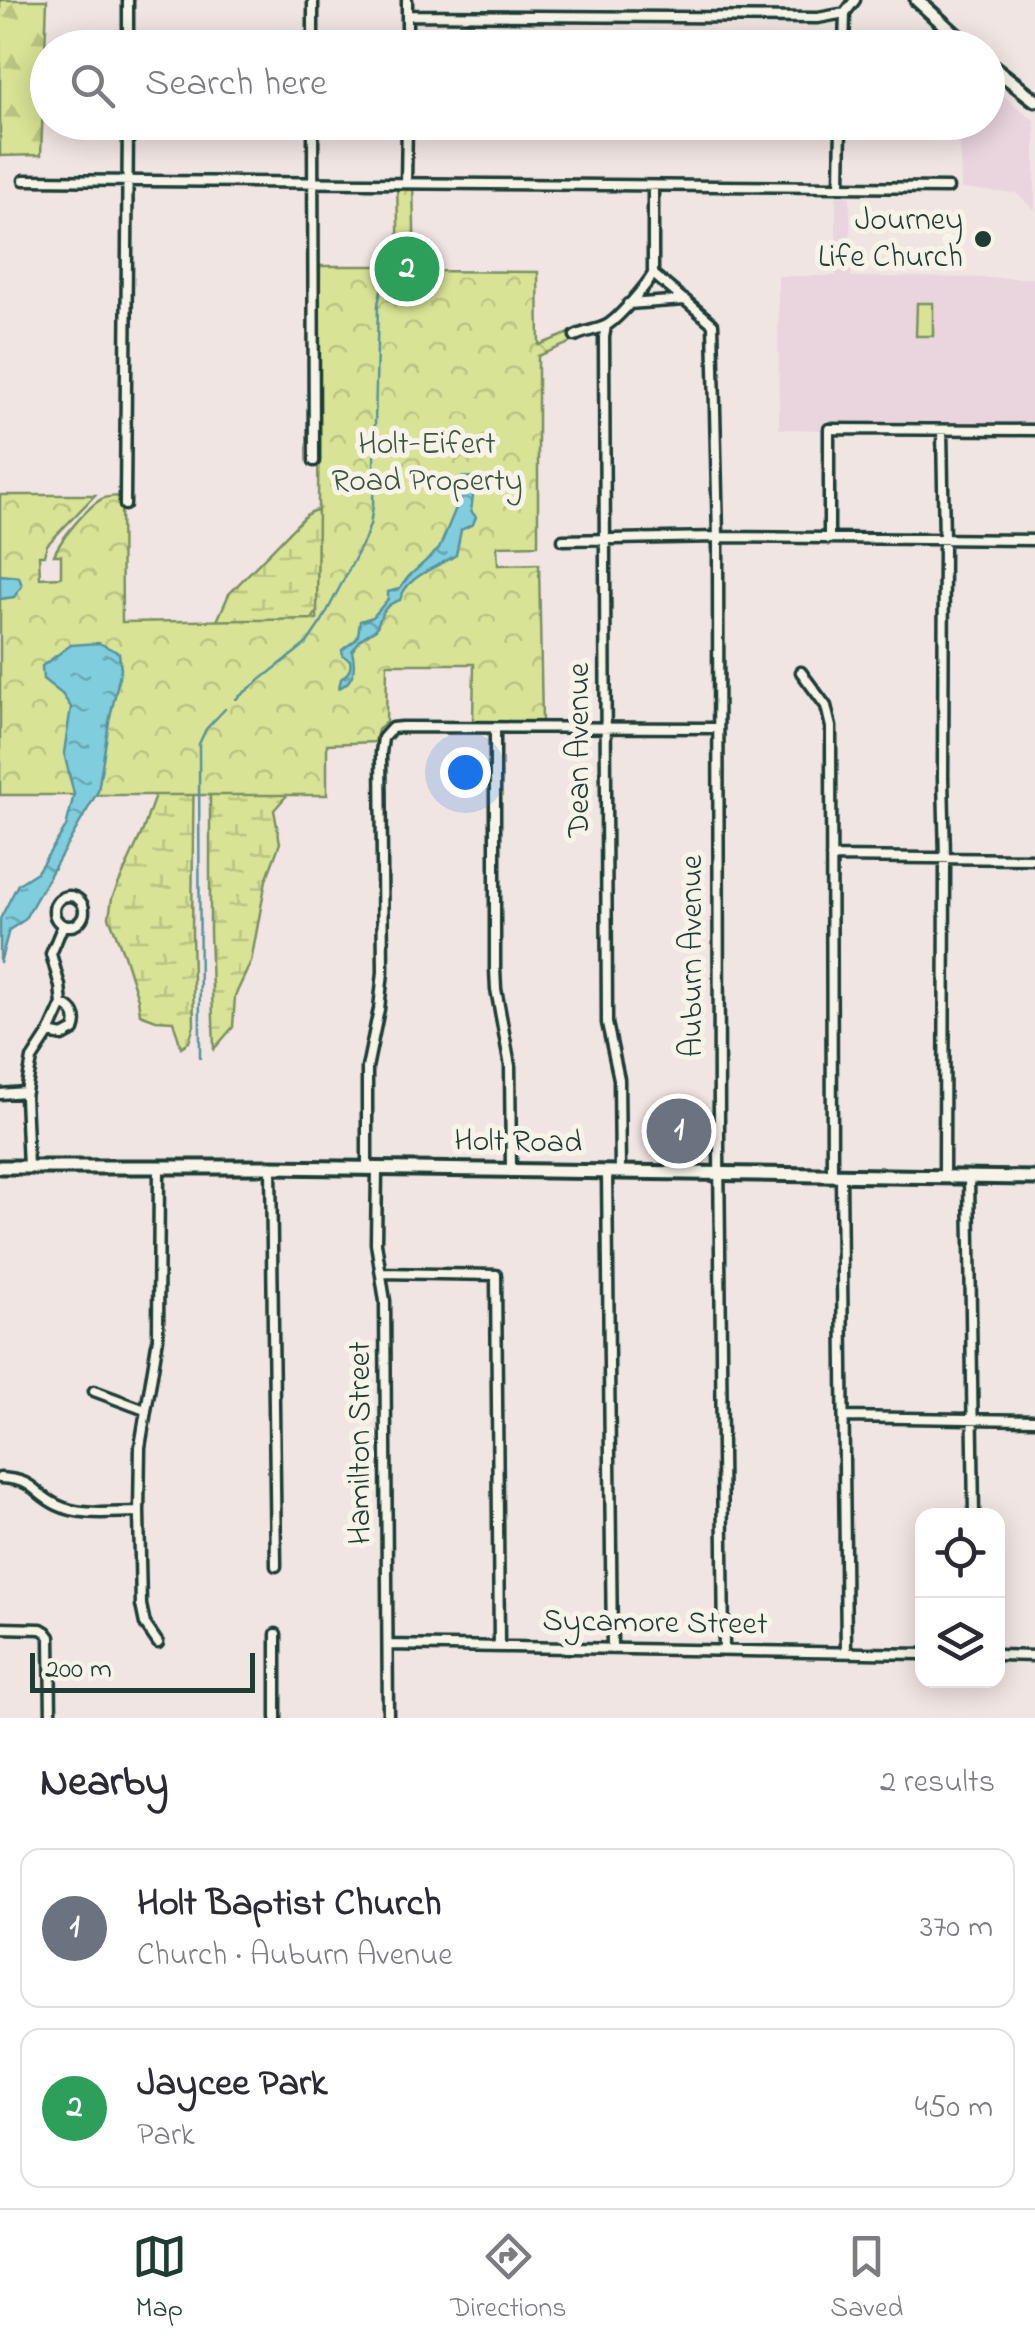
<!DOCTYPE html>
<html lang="en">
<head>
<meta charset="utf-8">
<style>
  :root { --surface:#fff; --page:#f2f2f3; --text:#2b2b33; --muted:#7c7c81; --line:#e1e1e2; --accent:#1f3d34 }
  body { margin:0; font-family:"Indie Flower",sans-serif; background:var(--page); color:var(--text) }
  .controls { position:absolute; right:30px; bottom:30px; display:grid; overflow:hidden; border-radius:20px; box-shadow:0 5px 25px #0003 }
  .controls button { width:90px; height:90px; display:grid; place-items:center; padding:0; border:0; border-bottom:2px solid var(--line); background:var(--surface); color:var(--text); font:50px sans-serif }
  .scale { position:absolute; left:30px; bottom:25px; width:225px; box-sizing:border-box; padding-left:10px; border:5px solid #1f3d34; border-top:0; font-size:28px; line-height:35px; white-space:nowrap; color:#1f3d34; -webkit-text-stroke:8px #f7f3e8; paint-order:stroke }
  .you { position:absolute; left:465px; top:772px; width:35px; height:35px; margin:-25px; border:8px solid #fff; border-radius:50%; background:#1a73e8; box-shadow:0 0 0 15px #1a73e833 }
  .badge { display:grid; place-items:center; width:65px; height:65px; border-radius:50%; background:var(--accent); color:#fff; font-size:32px; font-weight:700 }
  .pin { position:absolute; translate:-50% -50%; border:5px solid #fff; box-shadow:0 2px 10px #0006 }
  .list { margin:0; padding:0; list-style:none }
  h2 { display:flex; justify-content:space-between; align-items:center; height:130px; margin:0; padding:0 40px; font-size:42px }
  h2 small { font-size:32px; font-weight:400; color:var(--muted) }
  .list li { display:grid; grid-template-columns:65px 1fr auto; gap:30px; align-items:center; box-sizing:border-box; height:160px; margin:0 20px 20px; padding:0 20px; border:2px solid var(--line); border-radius:20px }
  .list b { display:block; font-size:38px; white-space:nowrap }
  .list p { margin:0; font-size:32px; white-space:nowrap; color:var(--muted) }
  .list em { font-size:32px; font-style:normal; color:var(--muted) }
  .icon { flex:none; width:55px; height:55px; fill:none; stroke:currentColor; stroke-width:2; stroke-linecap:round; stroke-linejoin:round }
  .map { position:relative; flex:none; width:1035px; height:1718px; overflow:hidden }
  .search { position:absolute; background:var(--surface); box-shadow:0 5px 25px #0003; left:30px; right:30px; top:30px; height:110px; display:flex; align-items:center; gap:25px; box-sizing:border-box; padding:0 35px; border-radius:55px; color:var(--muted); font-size:38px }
  .sheet { height:490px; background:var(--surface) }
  nav { display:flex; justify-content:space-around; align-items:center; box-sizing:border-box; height:140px; border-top:2px solid var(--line); background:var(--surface); font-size:28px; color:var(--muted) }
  nav a { display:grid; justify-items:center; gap:5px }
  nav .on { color:var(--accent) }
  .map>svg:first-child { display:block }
  .built { fill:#ead4de }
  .green { fill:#d8e395; stroke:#7c9064; stroke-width:2.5 }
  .forest { fill:url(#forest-firs); stroke:#7c9064; stroke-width:2.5 }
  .wetland { fill:url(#wetland-marsh); stroke:#7c9064; stroke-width:2.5 }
  .park { fill:url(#park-crowns); stroke:#7c9064; stroke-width:2.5 }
  .water { fill:url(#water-ripples); stroke:#59939a; stroke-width:2.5 }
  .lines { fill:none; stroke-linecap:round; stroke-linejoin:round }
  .stream { stroke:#59939a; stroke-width:2.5 }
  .minor-casing { stroke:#1f3d34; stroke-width:15 }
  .secondary-casing { stroke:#1f3d34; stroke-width:19 }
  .minor { stroke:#f7f3e8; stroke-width:8 }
  .secondary { stroke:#f7f3e8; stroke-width:11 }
  .poi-dot { fill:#1f3d34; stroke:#f7f3e8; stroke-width:4 }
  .labels { text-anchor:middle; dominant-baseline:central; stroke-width:10; stroke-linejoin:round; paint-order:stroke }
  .poi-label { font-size:32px; fill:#1f3d34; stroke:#f7f3e8; text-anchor:end }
  .park-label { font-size:32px; fill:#3b5643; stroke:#f7f3e8 }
  .street-label { font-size:32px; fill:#1f3d34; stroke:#f7f3e8 }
</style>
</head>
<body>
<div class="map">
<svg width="1035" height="1718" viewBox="0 0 1035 1718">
  <defs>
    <pattern id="forest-firs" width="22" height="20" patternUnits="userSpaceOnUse" patternTransform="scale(2.5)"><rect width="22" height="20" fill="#d8e395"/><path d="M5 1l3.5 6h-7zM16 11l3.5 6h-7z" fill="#b9c481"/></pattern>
    <pattern id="wetland-marsh" width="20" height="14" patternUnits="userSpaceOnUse" patternTransform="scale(2.5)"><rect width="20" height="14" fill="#d8e395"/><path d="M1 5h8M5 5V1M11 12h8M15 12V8" fill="none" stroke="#b9c481"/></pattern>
    <pattern id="park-crowns" width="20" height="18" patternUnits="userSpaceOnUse" patternTransform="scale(2.5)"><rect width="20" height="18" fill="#d8e395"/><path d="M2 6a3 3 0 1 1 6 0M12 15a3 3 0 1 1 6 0" fill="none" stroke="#b9c481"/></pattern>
    <pattern id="water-ripples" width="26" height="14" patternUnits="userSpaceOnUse" patternTransform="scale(2.5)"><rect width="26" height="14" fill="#80cdde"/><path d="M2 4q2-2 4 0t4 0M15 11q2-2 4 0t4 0" fill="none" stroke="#68a8b5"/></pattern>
  </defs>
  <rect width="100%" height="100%" fill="#f1e5e3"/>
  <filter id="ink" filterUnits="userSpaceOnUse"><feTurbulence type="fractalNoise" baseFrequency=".01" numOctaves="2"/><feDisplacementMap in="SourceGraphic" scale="20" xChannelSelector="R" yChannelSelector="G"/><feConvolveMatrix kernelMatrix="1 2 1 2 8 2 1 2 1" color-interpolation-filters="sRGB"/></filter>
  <g filter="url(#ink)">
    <!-- built -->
    <path class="built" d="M988,83L1035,121V210L1016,193L961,189L959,123L988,122Z
      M836,196H850L851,277L1035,278V423L826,421L825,430L779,429L778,276H836Z"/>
    <!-- green -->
    <path class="green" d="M917,303H933V336H916Z"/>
    <!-- forest -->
    <path class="forest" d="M0,0H47L41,155L0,156Z"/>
    <!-- wetland -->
    <path class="wetland" d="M329,508L336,569L318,610L302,635L209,639L229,594L306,515L313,511Z
      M194,744L192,933L194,1025L189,1042L181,1047L173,1021L156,1020L140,1014L138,999L124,955L109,917L112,898L143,830L171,749Z
      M210,775L303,777L274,810L280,843L266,880L251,962L235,996L233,1027L214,1049L210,932Z"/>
    <!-- park -->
    <path class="park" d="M397,183H413L415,271L538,272L539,345L572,332L577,340L538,356V545L497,546L498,565L539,564L542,723L473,722L474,664H387L386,722L378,730L375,742L327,744V795H0V495H95L47,545L44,555H39L40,578L61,577V555H54C60,540 89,504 104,498C106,497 119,496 121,496L122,622L317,619L320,266H399Z"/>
    <!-- water -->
    <path class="water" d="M474,477L481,479L485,484L473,496L471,511L476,517L473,524L461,530L456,555C436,568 406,576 400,600C383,605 382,614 376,629L362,638L352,651C356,667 355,681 339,688L341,679C348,673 352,670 350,660L343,656L342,650C360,636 357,643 360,621L373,617L388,599V592L399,589L409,576L439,549L461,496L456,481L458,478Z
      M0,575L19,577L22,586L14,597L0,599Z
      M99,643L119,653L121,669L109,722L98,791L24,920L9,930L0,963V919L18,884L37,872L66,827L74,794L64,753L71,707L62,694L43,679L42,666L71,645Z"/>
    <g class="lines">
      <!-- stream -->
      <path class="stream" d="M236,699L307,643L322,621L364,541L370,525L373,506L378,304L381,290
        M200,1058L199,744L206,729L225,709"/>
      <!-- minor casing -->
      <g class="minor-casing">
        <path id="minor" d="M128,0V48
          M407,15L818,18L845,13
          M313,48V0
          M407,48V0
          M844,48L845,13L855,0
          M313,122L314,461
          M24,180L948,188
          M406,183L407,122
          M840,187L841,122
          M653,274V186
          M653,274L684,300
          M628,304L685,300L713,324L718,537L719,1152L724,1649
          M606,326L604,337L607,1023L619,1079L620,1172
          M575,336C585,331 598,330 607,325C619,318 646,286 653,274
          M942,430L944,540L943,778L945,858L944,1177
          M125,505L128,122
          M829,539V429L1035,430
          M563,540L718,537L1035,540
          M801,672L826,706L831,727L832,1176
          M495,729V969L496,989L510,1066L511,1171
          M831,857L1035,859
          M54 911a15 15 0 1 1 30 0a15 15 0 1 1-30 0Z
          M49,1033L63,1036L74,1030C79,1017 73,1009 62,1004
          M0,1094L25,1092
          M28,1167L25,1097L32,1059L49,1033L62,1004L60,986L51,954L63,925
          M271,1167L276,1566
          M367,1169V1068L379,1009L383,972L381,753L383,738L392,728L402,727L717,728
          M377,1169L376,1243L385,1301L388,1718
          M607,1172L612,1649
          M841,1176L846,1652
          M969,1178L974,1516
          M381,1273L496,1275L499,1647
          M94,1391L145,1410
          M844,1417L1035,1420
          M0,1478C36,1480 31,1492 57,1505C81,1517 113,1512 139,1512
          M0,1628L41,1629L46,1632L50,1637L51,1718
          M276,1634V1718
          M158,1643L145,1624L141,1605L139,1512L140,1447L158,1338L159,1167
          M388,1645L922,1654
          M998,1655L1035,1656"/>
      </g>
      <!-- secondary casing -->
      <g class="secondary-casing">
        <path id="secondary" d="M917,0L970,48
          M988,63L1035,100
          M0,1167H271L1035,1178"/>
      </g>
      <!-- minor -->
      <use href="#minor" class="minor"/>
      <!-- secondary -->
      <use href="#secondary" class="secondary"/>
    </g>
  </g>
  <!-- markers -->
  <circle class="poi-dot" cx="983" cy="239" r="10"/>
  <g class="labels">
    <!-- poi labels -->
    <g class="poi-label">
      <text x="963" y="221">Journey<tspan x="963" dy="37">Life Church</tspan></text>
    </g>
    <!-- park labels -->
    <g class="park-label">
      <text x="427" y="445">Holt-Eifert<tspan x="427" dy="37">Road Property</tspan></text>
    </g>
    <!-- street labels -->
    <g class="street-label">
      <text transform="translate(580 750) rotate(-90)">Dean Avenue</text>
      <text transform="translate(693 956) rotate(-90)">Auburn Avenue</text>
      <text transform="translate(518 1143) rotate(1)">Holt Road</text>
      <text transform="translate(361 1443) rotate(-90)">Hamilton Street</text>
      <text transform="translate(655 1624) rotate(1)">Sycamore Street</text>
    </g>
  </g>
</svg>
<div class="controls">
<button><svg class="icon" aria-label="locate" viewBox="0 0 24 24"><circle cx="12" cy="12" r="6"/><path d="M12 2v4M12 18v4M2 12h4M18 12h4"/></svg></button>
<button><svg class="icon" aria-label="layers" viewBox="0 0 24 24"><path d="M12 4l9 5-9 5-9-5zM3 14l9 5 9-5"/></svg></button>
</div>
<div class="scale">200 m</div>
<div class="you"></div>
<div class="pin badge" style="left:679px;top:1131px;background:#6b7280">1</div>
<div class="pin badge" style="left:407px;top:269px;background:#2e9e5b">2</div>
<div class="search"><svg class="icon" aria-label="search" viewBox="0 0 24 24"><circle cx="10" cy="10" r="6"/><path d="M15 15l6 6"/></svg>Search here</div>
</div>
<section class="sheet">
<h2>Nearby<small>2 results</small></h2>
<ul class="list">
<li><span class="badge" style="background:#6b7280">1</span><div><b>Holt Baptist Church</b><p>Church · Auburn Avenue</p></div><em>370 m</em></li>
<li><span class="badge" style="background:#2e9e5b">2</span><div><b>Jaycee Park</b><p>Park</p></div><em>450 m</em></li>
</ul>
</section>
<nav>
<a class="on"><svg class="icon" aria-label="map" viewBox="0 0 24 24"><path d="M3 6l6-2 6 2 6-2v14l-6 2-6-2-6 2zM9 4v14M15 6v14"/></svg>Map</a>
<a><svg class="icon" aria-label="directions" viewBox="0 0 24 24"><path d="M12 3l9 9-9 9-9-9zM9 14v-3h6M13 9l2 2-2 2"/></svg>Directions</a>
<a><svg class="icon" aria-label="saved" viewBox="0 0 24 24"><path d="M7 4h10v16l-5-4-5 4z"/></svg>Saved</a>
</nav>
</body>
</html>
